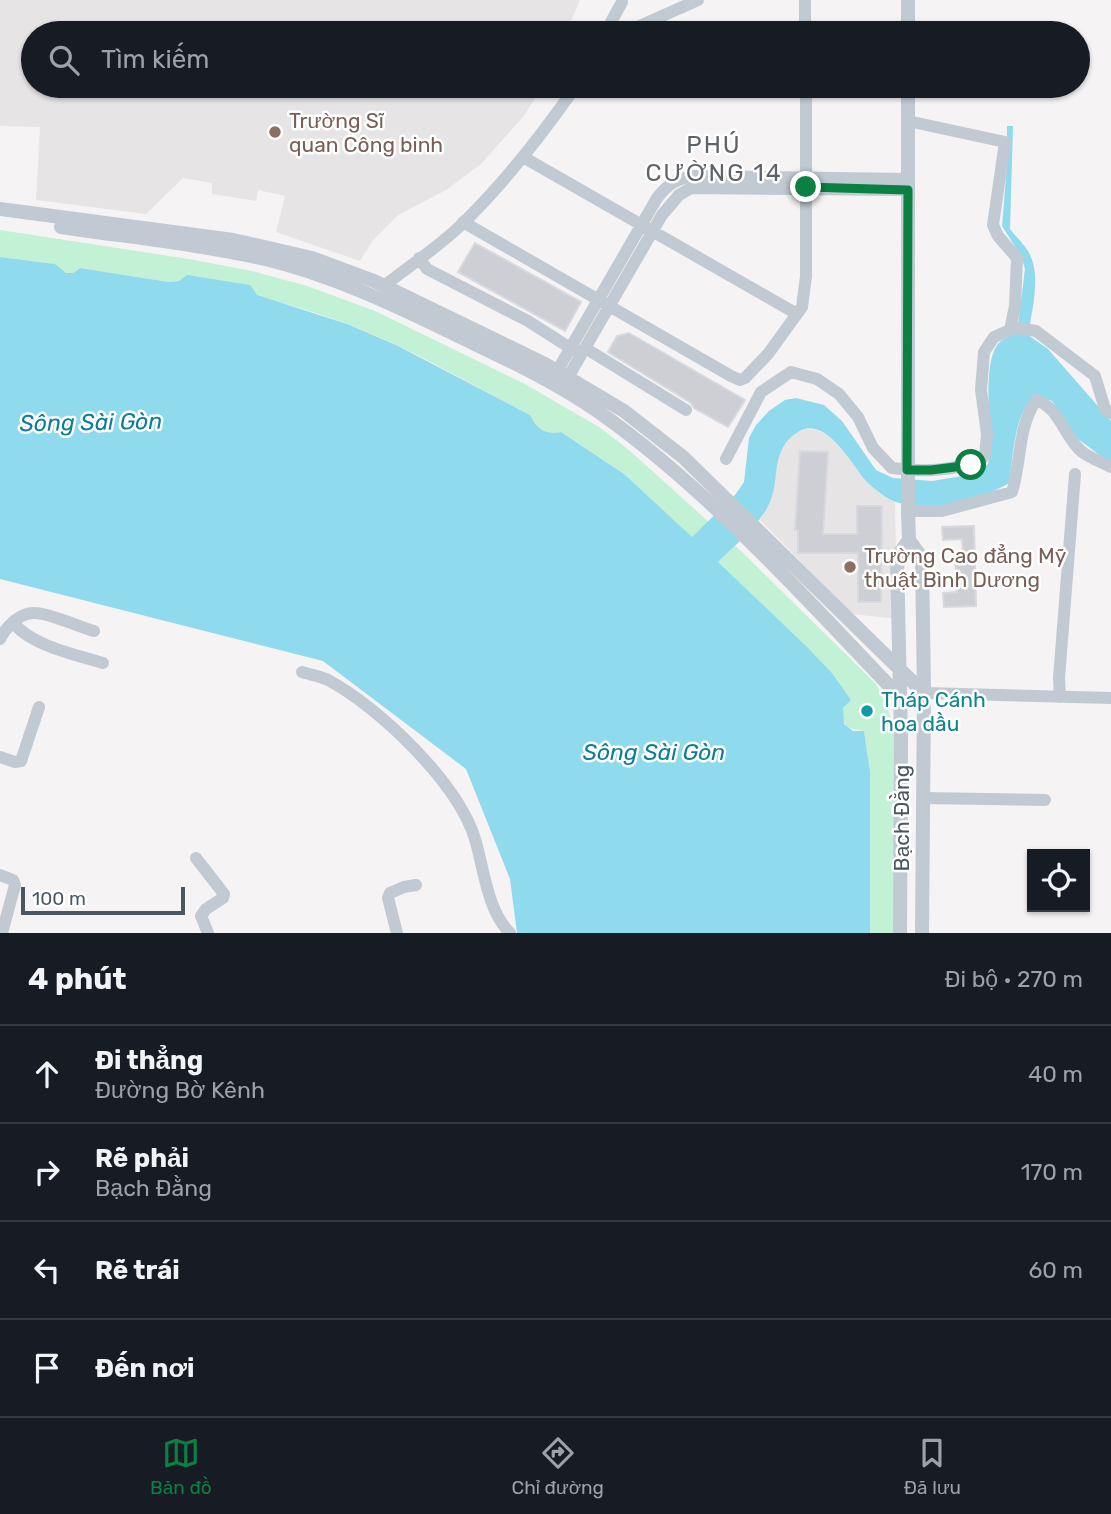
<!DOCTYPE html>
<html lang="vi">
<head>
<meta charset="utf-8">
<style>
  :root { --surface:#171b24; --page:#20242c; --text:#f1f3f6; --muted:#9ea1a6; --line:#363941; --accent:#0b8043 }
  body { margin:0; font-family:Rubik,sans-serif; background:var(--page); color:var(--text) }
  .controls { position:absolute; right:21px; bottom:21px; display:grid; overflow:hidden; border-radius:0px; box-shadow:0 2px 5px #0004 }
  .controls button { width:63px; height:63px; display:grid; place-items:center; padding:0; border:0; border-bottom:2px solid var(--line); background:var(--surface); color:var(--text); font:35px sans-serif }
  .scale { position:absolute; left:21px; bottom:18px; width:164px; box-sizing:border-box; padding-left:7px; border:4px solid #4a5661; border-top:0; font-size:19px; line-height:24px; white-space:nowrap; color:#4a5661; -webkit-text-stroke:5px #fff; paint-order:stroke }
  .stop { position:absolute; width:21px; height:21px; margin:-16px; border:5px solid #0b8043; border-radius:50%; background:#fff }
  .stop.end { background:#0b8043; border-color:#fff; box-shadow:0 2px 7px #0008 }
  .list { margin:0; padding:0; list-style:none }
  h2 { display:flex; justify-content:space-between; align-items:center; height:91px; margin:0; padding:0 28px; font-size:30px }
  h2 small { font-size:23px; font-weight:400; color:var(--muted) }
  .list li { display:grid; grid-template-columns:46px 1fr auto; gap:21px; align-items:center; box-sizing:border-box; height:98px; padding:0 28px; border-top:2px solid var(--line) }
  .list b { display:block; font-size:26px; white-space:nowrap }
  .list p { margin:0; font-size:23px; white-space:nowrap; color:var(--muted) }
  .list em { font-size:23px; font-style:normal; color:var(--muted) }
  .icon { flex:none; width:38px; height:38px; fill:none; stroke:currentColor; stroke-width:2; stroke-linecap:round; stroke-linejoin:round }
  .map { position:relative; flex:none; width:1111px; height:933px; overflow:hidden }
  .search { position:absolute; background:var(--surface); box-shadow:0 2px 5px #0004; left:21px; right:21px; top:21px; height:77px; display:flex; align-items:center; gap:18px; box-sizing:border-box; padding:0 24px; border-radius:38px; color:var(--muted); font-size:26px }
  .sheet { height:483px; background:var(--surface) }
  nav { display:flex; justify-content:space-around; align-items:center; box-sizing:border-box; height:98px; border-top:2px solid var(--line); background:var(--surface); font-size:19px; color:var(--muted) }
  nav a { display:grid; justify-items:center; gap:4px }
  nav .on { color:var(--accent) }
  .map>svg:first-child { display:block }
  .education { fill:#e6e4e5 }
  .green { fill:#c3f1d5 }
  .water { fill:#90daee }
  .building { fill:#cdcfd5; stroke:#d7d9de; stroke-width:2 }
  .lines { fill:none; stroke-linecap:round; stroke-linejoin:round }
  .minor { stroke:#c1cad2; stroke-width:12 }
  .tertiary { stroke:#c1cad2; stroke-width:14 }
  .route { stroke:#0b8043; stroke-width:9 }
  .education-dot { fill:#8d6e63; stroke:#fff; stroke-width:2.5 }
  .culture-dot { fill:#0f9aa8; stroke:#fff; stroke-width:2.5 }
  .labels { text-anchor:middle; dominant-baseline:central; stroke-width:5; stroke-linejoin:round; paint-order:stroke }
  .education-label { font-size:21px; fill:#785e54; stroke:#fff; text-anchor:start }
  .culture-label { font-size:21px; fill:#0d838f; stroke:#fff; text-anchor:start }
  .street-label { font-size:21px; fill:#4a5661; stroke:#fff }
  .water-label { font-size:23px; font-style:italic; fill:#0c7c9b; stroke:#fff }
  .quarter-label { font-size:24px; letter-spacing:2px; fill:#5f6368; stroke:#fff }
</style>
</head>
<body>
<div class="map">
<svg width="1111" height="933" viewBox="0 0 1111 933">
  <rect width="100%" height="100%" fill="#f5f3f3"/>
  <!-- education -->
  <path class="education" d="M0,0H580L566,33H33V86H543L523,117L481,164L446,190L398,215L373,240L360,261L276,232L285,196L258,190L256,201L212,194V183L183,178L146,214L36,200L40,127L0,126Z
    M805,429L818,430L830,437L844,451L867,482L895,502L897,619L852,614L760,520L771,500L780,452L787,440L797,431Z"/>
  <!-- green -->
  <path class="green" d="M0,230L189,259L252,271L307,286L375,311L523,383L599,427L629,450L742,552L876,684L888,709L897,741L896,933H870V771L864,731L848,728C839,719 840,708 850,700L832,673L806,647L624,474L561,432C545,435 537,429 530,415C470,384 410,348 347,324C292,303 237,292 179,281L169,282L80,268L73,273H65L55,264L0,257Z"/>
  <!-- water -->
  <path class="water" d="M1007,126H1013L1010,229C1016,237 1023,243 1028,251C1042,274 1032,310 1028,335L1048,349L1111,421V464L1077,438L1052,401L1035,395C1013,416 1014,454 1009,483C979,501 931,513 896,502C887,499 873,488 866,481C851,464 824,411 795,434C771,451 780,478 770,502C760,525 736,544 718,562L806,646L832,673L851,700L843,708L844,724L853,731H864L870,771V933H517L510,879L466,769L323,661L0,579V257L55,264L66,273H73L80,268L169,282L179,281L187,275L250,285L257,295L347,324L396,345L530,415C537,429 545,435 561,432L624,474L692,537L735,495L744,482L749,438L756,425L769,411L785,400L796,398L824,405L842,421L876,470L893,478L932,481L974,474L988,464C993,434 981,365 998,344C1002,339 1011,336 1017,333L1025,269L1021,256L1002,226L1007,166Z"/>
  <!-- building -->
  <path class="building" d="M475,243L581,302L565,331L458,272Z
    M629,333L745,400L728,427L694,408L691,403L608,352L617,336Z
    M800,451L828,452L823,534H857V506H882L881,602H858V553H798V530H795Z
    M974,526L976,606L944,607L943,593L957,592L955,557H963L962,539L943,540L942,527Z
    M861 711a6 6 0 1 1 12 0a6 6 0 1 1-12 0Z"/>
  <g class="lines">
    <!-- minor -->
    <path class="minor" d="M805,0V33
      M605,33L622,2
      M624,33L698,0
      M908,121L1005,142L993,225L998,236L1017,258L1015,306L1010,330
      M523,157L797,314
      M463,222L731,376L740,380L745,378L768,354L802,307L806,276V86
      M419,258L427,269L528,321L575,351L581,352L585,348L686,410
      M384,286C409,266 437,248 460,226C504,184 541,136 576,86
      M552,380L657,198C668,184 676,179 693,176L908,179
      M563,386L662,215L679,195L691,188L908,190
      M726,459L761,392L791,372L817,379L839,394L858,417L873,448L892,468C923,472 958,472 985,456L987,434L981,390L984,352L994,337L1010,330L1017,328L1036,331L1095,376L1105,409L1111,413
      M908,511H942L1012,492C1022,459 1017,430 1036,400C1059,407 1064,436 1081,451C1089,458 1102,462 1111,467
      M13,622C29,645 77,655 103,663
      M0,639C6,627 20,612 35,613C49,613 80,627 94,631
      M302,672C311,675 321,676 328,680C379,707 458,783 475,839C484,869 487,910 510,933
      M924,693L1111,698
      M1060,697L1059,678L1075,474
      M0,757L15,762L21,761L39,707
      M923,798L1045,800
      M196,858L224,894L223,898L206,909L201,916L208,933
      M0,875L13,880L15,885L2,933
      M397,933L388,898L390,893L404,887L416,885"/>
    <!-- tertiary -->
    <path class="tertiary" d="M908,0V33
      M908,86V511L909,540L922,558L924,693L922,933
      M0,209L233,240L312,258L374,281L545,364L624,411L683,457L924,693
      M61,227C128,237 198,244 265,259C328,274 388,302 446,330C497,355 550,378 596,410C708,488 805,598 899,696
      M900,933L901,738L897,557L909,540"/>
  </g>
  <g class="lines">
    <!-- route -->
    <path class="route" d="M806,187L908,190L907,470H931L971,465"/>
  </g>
  <!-- markers -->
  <g class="education-dot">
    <circle cx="275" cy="132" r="7"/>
    <circle cx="850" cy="567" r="7"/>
  </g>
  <circle class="culture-dot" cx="867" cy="711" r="7"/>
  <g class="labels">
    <!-- education labels -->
    <g class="education-label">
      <text x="289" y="120">Trường Sĩ<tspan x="289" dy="24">quan Công binh</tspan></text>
      <text x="864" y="555">Trường Cao đẳng Mỹ<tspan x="864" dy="24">thuật Bình Dương</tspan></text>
    </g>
    <!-- culture labels -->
    <g class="culture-label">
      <text x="881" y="699">Tháp Cánh<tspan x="881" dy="24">hoa dầu</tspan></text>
    </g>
    <!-- street labels -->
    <g class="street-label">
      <text transform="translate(901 818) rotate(-90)">Bạch Đằng</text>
    </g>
    <!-- water labels -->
    <g class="water-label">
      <text transform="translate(91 422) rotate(-1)">Sông Sài Gòn</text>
      <text x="654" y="752">Sông Sài Gòn</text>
    </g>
    <!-- quarter labels -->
    <g class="quarter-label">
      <text x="714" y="145">PHÚ<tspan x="714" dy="28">CƯỜNG 14</tspan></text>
    </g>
  </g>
</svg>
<div class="controls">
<button><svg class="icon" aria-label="locate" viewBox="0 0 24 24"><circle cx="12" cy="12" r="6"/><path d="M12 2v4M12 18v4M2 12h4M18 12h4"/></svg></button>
</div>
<div class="scale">100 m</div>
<div class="stop" style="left:971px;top:465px"></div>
<div class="stop end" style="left:806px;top:187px"></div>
<div class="search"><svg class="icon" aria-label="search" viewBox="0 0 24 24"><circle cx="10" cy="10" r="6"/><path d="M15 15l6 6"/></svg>Tìm kiếm</div>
</div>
<section class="sheet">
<h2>4 phút<small>Đi bộ · 270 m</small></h2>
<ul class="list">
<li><svg class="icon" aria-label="ahead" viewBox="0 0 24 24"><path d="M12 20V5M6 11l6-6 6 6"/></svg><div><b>Đi thẳng</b><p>Đường Bờ Kênh</p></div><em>40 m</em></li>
<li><svg class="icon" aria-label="right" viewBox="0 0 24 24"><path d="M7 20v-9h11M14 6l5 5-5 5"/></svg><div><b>Rẽ phải</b><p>Bạch Đằng</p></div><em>170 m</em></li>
<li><svg class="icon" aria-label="left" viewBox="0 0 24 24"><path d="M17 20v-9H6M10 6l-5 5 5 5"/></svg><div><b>Rẽ trái</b></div><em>60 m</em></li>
<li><svg class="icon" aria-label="arrive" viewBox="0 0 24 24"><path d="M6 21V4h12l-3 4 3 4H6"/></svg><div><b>Đến nơi</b></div></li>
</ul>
</section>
<nav>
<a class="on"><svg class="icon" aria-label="map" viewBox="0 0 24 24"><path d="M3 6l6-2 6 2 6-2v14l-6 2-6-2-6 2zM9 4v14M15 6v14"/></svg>Bản đồ</a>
<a><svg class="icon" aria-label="directions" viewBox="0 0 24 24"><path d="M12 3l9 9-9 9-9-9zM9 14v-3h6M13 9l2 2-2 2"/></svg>Chỉ đường</a>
<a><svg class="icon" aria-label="saved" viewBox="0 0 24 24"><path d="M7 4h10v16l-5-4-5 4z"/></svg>Đã lưu</a>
</nav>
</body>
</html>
